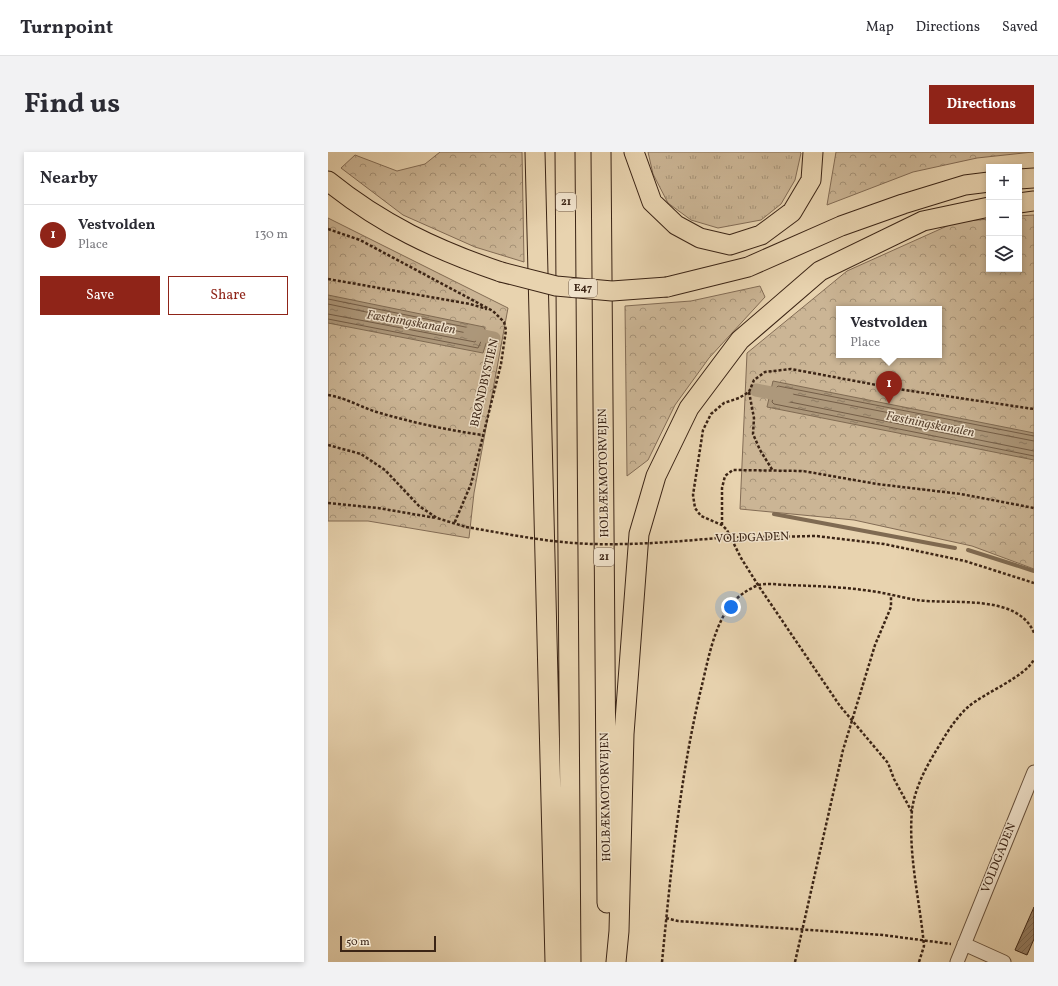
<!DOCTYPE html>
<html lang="en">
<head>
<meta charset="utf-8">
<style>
  :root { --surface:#fff; --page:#f2f2f3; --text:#2b2b33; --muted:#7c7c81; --line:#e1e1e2; --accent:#8f2418 }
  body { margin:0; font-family:Vollkorn,serif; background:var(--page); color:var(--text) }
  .controls { position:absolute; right:12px; top:12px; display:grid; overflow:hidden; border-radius:0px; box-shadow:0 2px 6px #0003 }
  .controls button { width:36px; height:36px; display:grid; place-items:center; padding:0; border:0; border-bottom:1px solid var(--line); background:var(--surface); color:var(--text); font:20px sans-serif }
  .scale { position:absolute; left:12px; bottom:10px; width:96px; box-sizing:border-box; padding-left:4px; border:2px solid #3b2415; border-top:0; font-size:11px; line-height:14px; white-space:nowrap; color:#3b2415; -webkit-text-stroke:3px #f0e2cb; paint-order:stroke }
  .you { position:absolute; left:403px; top:455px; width:14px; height:14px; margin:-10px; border:3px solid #fff; border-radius:50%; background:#1a73e8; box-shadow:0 0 0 6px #1a73e833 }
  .badge { display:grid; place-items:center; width:26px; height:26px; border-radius:50%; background:var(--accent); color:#fff; font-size:13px; font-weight:700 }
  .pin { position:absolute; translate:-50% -33px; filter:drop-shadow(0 1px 2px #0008) }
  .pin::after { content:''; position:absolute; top:21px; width:14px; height:12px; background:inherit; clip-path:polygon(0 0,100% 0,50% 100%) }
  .popup { position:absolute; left:508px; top:154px; width:106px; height:52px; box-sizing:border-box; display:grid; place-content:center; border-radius:0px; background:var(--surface); filter:drop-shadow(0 1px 3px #0005); font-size:13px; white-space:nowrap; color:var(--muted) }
  .popup b { font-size:15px; color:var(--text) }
  .popup::after { content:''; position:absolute; left:50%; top:100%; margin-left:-8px; border:8px solid transparent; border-top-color:var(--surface) }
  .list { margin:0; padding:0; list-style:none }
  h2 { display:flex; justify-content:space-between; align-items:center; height:52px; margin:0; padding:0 16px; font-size:17px }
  h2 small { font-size:13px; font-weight:400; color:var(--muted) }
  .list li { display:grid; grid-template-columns:26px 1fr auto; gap:12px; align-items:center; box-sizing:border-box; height:60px; padding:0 16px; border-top:1px solid var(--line) }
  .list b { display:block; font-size:15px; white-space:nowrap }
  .list p { margin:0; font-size:13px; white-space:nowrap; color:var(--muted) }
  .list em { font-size:13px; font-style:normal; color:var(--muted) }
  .actions { display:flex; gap:8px; padding:12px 16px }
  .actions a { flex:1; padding:9px 0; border:1px solid var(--accent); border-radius:0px; text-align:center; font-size:14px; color:var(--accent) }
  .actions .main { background:var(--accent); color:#fff }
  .icon { flex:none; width:22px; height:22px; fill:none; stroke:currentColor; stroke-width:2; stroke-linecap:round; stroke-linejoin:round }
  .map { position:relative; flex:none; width:706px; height:810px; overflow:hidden; border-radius:0px }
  header { display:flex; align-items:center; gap:24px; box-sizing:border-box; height:56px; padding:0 20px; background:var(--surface); border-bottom:1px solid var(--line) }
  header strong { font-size:19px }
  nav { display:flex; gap:22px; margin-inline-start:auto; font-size:14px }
  .intro { display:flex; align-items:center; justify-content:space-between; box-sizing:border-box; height:96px; padding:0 24px }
  h1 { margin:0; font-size:28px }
  .button { padding:10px 18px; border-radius:0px; background:var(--accent); color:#fff; font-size:14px; font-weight:700 }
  main { display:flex; gap:24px; padding:0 24px }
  aside { flex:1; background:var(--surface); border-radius:0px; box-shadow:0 2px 6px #0003 }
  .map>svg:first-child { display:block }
  .grass { fill:url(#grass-tufts); stroke:#836c55 }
  .forest { fill:url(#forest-crowns); stroke:#836c55; fill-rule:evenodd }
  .water { fill:url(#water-ripples); stroke:#7f6a52 }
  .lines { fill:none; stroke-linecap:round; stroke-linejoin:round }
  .shore { stroke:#745e48; stroke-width:1 }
  .stream { stroke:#7f6a52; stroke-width:4 }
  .canal { stroke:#ad987b; stroke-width:13 }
  .building { fill:url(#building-hatch); stroke:#3b2415 }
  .minor-casing { stroke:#66503c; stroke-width:15 }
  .highway-casing { stroke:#3b2415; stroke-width:21 }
  .path { stroke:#3b2415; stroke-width:2.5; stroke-dasharray:3 2; stroke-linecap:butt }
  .minor { stroke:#f0e2cb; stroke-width:13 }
  .highway { stroke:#e8d3af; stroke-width:19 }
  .highway-bridge-casing { stroke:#3b2415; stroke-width:21; stroke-linecap:butt }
  .path-bridge { stroke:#3b2415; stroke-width:2.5; stroke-dasharray:3 2; stroke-linecap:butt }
  .highway-bridge { stroke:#e8d3af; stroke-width:19 }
  .labels { text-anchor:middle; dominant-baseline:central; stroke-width:3; stroke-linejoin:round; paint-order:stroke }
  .shield { fill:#f0e2cb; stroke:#715d4c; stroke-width:1 }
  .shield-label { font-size:11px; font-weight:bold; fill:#3b2415 }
  .street-label { font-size:12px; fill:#3b2415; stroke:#f0e2cb }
  .water-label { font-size:13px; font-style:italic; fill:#5d4734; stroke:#f0e2cb }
</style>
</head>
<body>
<header>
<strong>Turnpoint</strong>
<nav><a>Map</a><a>Directions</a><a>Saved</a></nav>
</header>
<div class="intro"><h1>Find us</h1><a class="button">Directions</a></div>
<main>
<aside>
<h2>Nearby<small></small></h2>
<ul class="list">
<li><span class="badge">1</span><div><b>Vestvolden</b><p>Place</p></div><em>130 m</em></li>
</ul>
<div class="actions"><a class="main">Save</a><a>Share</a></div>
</aside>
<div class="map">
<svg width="706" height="810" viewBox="0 0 706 810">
  <defs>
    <pattern id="grass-tufts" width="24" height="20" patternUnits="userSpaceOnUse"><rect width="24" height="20" fill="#cbb595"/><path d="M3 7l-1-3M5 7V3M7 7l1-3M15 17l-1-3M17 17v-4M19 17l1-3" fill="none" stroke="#a69378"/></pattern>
    <pattern id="forest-crowns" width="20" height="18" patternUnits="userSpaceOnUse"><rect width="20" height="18" fill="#cbb595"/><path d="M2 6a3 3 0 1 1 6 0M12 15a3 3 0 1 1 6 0" fill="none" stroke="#a69378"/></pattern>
    <pattern id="water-ripples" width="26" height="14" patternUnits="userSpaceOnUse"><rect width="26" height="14" fill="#ad987b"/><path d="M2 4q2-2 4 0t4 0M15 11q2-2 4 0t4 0" fill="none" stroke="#8e7c64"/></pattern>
    <pattern id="building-hatch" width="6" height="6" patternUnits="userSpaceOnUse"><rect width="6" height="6" fill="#957f65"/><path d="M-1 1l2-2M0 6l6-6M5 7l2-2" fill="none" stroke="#7b6852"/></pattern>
  </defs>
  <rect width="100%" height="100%" fill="#e8d3af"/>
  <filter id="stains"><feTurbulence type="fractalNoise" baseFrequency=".005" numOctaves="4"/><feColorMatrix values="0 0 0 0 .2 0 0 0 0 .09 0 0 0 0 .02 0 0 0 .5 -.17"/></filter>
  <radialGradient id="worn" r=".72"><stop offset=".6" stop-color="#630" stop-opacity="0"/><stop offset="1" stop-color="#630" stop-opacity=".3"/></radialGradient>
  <!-- grass -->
  <path class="grass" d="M320,0H472L473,1L467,28L453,52L433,68L390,76L363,68L340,51L325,22Z"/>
  <!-- forest -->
  <path class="forest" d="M112,0H194L196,110L147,95L75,63L13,16L27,3L69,19L97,12Z
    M508,0H705L649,6L585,20L499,53Z
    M706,63V417L644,394L526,368L412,357L419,201L519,119L628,70L661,67V117H691V64ZM511,157H611V203H511Z
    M0,66L180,156L146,341L141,386L40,369H0Z
    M432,134L437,145L381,206L347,253L320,308L299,324L297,154L363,149Z"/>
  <!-- water -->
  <path class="water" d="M0,143L156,175L160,185L155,201L0,171Z
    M445,229L706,281V308L439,255Z"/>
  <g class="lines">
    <!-- shore -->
    <path class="shore" d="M0,147L152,178L155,185L150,196L0,167
      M0,152L148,183L150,185L147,190L0,162
      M706,284L450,234L448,236L444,250L446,252L706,304
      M706,289L454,240L450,246L452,248L706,299"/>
    <!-- stream -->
    <path class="stream" d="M446,362L627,396
      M640,398L706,419"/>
    <!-- canal -->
    <path class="canal" d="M142,181L166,186
      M428,238L459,244"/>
  </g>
  <!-- building -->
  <path class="building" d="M706,755V787L699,803L687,798Z"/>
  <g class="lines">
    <!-- minor casing -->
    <g class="minor-casing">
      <path id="minor" d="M636,792L676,810
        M629,810L706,620"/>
    </g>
    <!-- highway casing -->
    <g class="highway-casing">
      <path id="highway" d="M207,0L227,810
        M237,0L243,810
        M273,0L279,751
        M306,0L324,50L348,73L372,86L402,93L433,83L464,60L483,28L485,0
        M691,27L706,26
        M0,29C53,72 108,98 173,120
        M691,51L706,49
        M339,135L420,115L513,74L575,52L637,33L661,30
        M288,810L291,779L296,582L311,382L328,324L361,256L412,188L492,119L595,69L661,55"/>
    </g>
    <!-- path -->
    <path class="path" d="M0,77L32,88L165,159L176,170L178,178L173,212L143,332L126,372
      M0,127L142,152L159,157
      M421,240L426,266L425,282L432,298L445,319
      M0,243C19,246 34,256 52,261C86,271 120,278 154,283
      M0,293L33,302L57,318L91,354L109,366L138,375
      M0,351L50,356L108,366
      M394,373V336L397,324L405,318L475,319L549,332L633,342L706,356
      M389,386L488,384L556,392L637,409L706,431
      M584,660L566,627L560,611L512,554L430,433L413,406L399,378L394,373L373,364L367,356L365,343L375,278L383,262L396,251L411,246L421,240L426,228L437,220L463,217L570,237L706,257
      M338,766L350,769L555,783L623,792
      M334,810C343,718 352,623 374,533C380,508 385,480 399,458C406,447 417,439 428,434C436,430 450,433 459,433C489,434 519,435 549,440C562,442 576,446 589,448C623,453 690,441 706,481
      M467,810L515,598L547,493L563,455V443
      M591,810L596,794C592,749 580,704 584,658C587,635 599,613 611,594C619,580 628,566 640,555C656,541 699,524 706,507"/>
    <!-- minor -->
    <use href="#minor" class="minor"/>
    <!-- highway -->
    <use href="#highway" class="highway"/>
    <!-- highway-bridge casing -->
    <g class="highway-bridge-casing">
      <path id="highway-bridge" d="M173,120L228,134L284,139L339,135"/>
    </g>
    <!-- path-bridge -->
    <path class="path-bridge" d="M138,375C180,382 222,391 265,392C306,393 347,390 389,386"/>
    <!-- highway-bridge -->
    <use href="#highway-bridge" class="highway-bridge"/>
  </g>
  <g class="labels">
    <!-- shield labels -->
    <g class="shield">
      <rect x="228" y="41" width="20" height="18" rx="3"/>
      <rect x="241" y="127" width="28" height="18" rx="3"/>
      <rect x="266" y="396" width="20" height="18" rx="3"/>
    </g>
    <g class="shield-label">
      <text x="238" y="50">21</text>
      <text x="255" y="136">E47</text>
      <text x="276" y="405">21</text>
    </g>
    <!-- street labels -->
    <g class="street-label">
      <text transform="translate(157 231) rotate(-77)">BRØNDBYSTIEN</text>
      <text transform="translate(276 321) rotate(-91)">HOLBÆKMOTORVEJEN</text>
      <text transform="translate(424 386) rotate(-2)">VOLDGADEN</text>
      <text transform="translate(278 645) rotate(-91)">HOLBÆKMOTORVEJEN</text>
      <text transform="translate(671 706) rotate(-68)">VOLDGADEN</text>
    </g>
    <!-- water labels -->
    <g class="water-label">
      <text transform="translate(83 171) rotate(10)">Fæstningskanalen</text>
      <text transform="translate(602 273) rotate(11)">Fæstningskanalen</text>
    </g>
  </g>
  <rect width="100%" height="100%" filter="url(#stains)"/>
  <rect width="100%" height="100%" fill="url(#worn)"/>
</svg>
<div class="controls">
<button>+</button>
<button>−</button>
<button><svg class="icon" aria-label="layers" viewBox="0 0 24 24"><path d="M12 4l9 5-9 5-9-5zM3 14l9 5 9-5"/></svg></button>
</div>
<div class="scale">50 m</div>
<div class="you"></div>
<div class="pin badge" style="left:561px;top:252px">1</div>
<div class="popup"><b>Vestvolden</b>Place</div>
</div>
</main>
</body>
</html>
